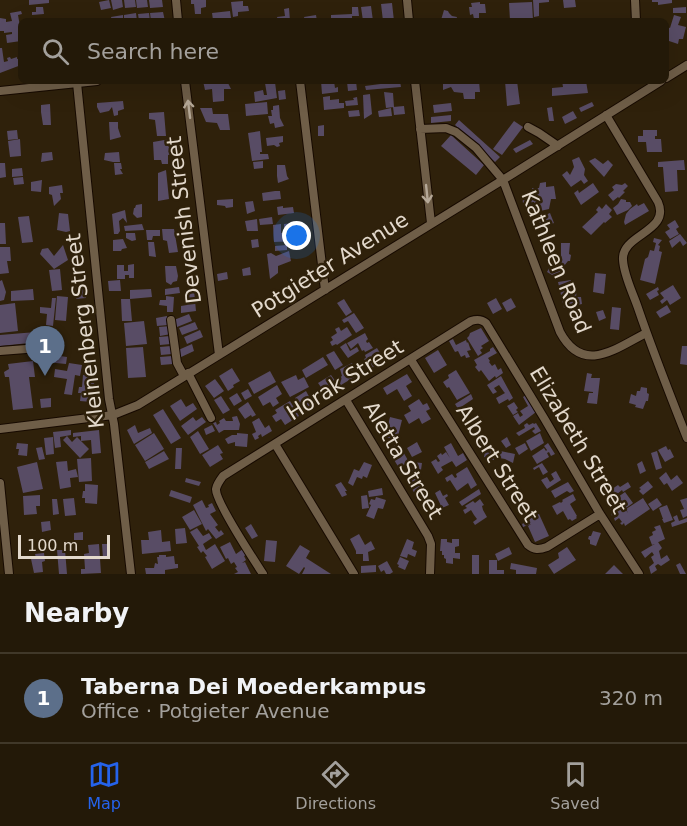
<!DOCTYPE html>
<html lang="en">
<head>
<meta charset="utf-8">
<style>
  :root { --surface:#231908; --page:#2b2212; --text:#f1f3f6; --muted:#a3a09c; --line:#403829; --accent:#2563eb }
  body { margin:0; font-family:"DejaVu Sans",sans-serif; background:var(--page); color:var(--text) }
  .scale { position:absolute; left:18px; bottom:15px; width:92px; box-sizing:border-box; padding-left:6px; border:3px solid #e3d9cc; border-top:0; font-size:16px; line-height:21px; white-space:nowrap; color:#e3d9cc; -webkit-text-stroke:4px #2f210b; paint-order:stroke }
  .you { position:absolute; left:297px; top:236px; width:21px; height:21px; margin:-15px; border:4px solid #fff; border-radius:50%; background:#1a73e8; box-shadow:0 0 0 9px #1a73e833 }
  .badge { display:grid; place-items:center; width:39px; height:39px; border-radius:50%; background:var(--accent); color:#fff; font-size:20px; font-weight:700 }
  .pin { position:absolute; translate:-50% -50px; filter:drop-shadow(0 2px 3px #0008) }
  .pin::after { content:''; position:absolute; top:32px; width:21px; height:18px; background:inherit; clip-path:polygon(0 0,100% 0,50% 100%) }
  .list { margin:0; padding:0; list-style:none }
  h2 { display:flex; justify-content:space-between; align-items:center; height:78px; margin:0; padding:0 24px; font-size:26px }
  h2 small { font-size:20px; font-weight:400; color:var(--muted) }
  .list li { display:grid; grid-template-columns:39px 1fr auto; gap:18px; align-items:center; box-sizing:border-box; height:90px; padding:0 24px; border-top:2px solid var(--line) }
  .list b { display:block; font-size:22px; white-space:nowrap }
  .list p { margin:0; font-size:20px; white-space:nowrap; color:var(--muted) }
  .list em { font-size:20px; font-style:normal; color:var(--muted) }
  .icon { flex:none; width:33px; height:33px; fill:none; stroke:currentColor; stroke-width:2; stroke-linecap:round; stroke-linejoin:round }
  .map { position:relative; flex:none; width:687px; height:574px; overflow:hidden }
  .search { position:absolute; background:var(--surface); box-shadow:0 6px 24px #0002; left:18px; right:18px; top:18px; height:66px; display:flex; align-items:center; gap:15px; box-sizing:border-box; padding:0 21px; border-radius:9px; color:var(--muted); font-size:22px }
  .sheet { height:168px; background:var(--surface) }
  nav { display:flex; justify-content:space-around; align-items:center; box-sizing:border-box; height:84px; border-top:2px solid var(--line); background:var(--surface); font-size:16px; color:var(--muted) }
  nav a { display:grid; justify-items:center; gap:3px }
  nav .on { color:var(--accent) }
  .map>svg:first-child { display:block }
  .building { fill:#584c65 }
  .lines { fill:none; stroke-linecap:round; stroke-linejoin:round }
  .minor-casing { stroke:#170a00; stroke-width:10 }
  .minor { stroke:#6f5e48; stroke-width:8 }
  .oneway { stroke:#b5a897 }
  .labels { text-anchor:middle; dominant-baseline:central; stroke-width:5; stroke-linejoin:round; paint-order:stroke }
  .street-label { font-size:21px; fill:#e3d9cc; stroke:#2f210b }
</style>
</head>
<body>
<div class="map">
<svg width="687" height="574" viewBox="0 0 687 574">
  <rect width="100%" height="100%" fill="#2f210b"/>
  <!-- building -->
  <path class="building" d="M29,0H49V3L29,5Z
    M109,0L111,8L101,10L99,2Z
    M111,0H122L123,7L113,10Z
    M124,0H135L136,7L125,8Z
    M136,0H147L148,7L137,8Z
    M149,0H162L163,7L150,8Z
    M191,0H206V7L201,8V14H195L194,4H191Z
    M533,0H549V2L539,3V16L534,17Z
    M563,0H575L576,7L564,8Z
    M652,0H672V3L658,5V2H652Z
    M243,1V6H248L249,11L238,12V16L233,17L231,2Z
    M480,2V4H485L486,13H479V18L474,19L473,14L470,15L469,7H472L471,3Z
    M532,2L533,20L510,21L509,3Z
    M392,3L394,21H383L381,4Z
    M371,6L373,21H363L361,7Z
    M36,7H43L44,14L32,15V12H36Z
    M352,7H358L359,16H352V20L350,21H331V15L352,14Z
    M686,7V13H673V8Z
    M289,8L290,21H278L277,17L285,16L284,9Z
    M444,10L448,11L449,13L452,16L457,17L456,21L441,20Z
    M21,11L22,14L18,15L21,32H18L19,36H21V41L7,43L6,35L12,34V32L4,33V31H0V18L6,19V22L12,21L10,13Z
    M230,11L231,18L213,20L212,13Z
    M163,12L165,21H151L150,13Z
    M136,13L137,21H124V15Z
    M149,13L150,21H139L138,14Z
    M123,15V21H112L111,17Z
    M316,15L317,21H305L304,17Z
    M674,15L681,17L678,25L686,27L683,39H679L678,44L666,40L667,27L670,28Z
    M0,48H2L4,62L8,61L7,58L10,57L11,59L17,57V59L21,58V65L0,73Z
    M203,81H227L231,89H224V101L213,102L212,89L205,90Z
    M321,81H334L335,88L338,87V92L322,94Z
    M349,81H356L357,90L348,91L347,82Z
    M388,81H400L401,87L366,90L365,86L388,83Z
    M443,81H479L480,92H475V99H464L463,93L454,92L451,87L443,90Z
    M505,81H517L520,104L507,106Z
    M562,81H586L588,93L552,96V88L563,87Z
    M275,82L277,98L255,102L254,92L263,90L264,95H267L265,83Z
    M285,90L286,99L279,100L278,91Z
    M384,92L393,93L394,107L386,108Z
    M370,94L372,114L364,119L363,95Z
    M330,96V100L339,99V103H344V108L324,110L323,97Z
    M357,97L358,105L346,106L345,101L354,100L353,98Z
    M123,101L124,109L118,111V115L114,116L112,107L109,111L100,113L97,107V103Z
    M267,102L268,114L246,116L245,104Z
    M592,102L594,106L581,112L579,108Z
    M451,103L452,111L434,113L433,105Z
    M50,104L51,125H43L41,112V105Z
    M279,105L280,118L284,126L275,128L274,123L270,124L268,116H272L271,110H273V106Z
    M404,106L405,114L394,115L393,107Z
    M552,107L554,121H549L547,108Z
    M200,108H212L213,114H228L230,130H220L217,123L206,122Z
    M391,108L392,116L379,117L378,111Z
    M359,110L360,116L349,117L348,111Z
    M573,111L577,118L565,124L562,117Z
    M164,112L166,136H157L155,120L149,119V113Z
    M451,115V121L431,123V117Z
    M459,120L500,157L495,162L455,125Z
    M514,121L523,127L502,155L493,149Z
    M109,122H118V128L121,137L110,140Z
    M324,125V136H318V126Z
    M17,130L18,139L8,140L7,131Z
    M643,130H657V136H655V139H661L662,152H647L646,142H638V136H643Z
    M260,131L262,152H260V154H268L269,159L252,161L248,133Z
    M451,135L484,165L476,175L441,146Z
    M283,136V142L279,143L280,146L277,147L274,145L267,146L266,138Z
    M20,139L21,156L10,157L8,141Z
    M170,139V146L174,145V154L168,155V164H162L161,160H154L153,142Z
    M530,140L533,144L516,153L513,149Z
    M52,152L53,160L41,162L42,153Z
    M119,152L120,162H113L104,160L105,153Z
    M579,157L585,169L584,175L588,181L584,184L581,180L571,187L562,175L567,171L570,175L574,167L572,160Z
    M595,158L603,164L608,160L613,165L604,177L589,161Z
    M684,160L685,170H677L678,191L665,192L663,167H658V162Z
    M263,161V168L254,169L253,162Z
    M0,163H5L6,177L0,178Z
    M114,163H121L122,169H120L123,174L115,175Z
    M277,165H285L287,176L289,179L278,183L277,176Z
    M22,168L23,176L12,177V169Z
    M166,170L169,199L158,201V173Z
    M23,177L24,184L14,185L13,178Z
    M42,180L41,192L31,191V182Z
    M546,182V187L554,186L556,199H551L549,209L536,212L534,210H530L531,205H534V202L523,203L522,197H527V194H532V188H539L540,183Z
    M593,183L599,192L581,205L574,193L578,190L579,193Z
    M625,183L628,186L623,191L625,192L619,198L618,197L613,201L608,195L614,190L612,187L616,184L622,185Z
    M62,185L63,193H60L61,199L54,206L52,195L49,194V187Z
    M275,191H280L281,199L263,201L262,193Z
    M233,199V207L226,208L225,206L217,205V200Z
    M621,199L626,200V202H630L632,206L628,210L617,215L613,208L618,204Z
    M253,201L255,211L247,214L245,202Z
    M644,203L649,211L625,225L624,222L626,214L630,209L637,204L638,206Z
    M142,204V217L137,218L133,214L134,208H135L136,205Z
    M606,204L612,210L609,214L612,217L605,223L604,222L591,235L582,227L598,212L596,210L599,206L602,209Z
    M283,206V208L293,207L294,213L278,215L277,207Z
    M125,210L127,223L123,218L119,221L120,231L118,234H114L112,214Z
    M59,213L68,214L70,231L66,232L57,230Z
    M550,213L554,223L542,228L538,218Z
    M29,216L33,242L22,243L18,217Z
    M272,217L273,224L260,225L259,219Z
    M257,219L258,231H247L245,221Z
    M675,220L679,227L676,229L679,234L670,239L665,232L670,229L667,225Z
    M0,223H5L6,244H0Z
    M294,223L295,228L284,230V224Z
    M142,224L144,230L125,231L124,226Z
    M281,224V233H284L285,236L295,235L296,241L274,242L273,225Z
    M162,229H174L178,252L169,253L167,241L163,240Z
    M146,230H160V236H153L152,240H147Z
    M126,233H135L136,240L132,241L126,238Z
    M680,234L687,243L683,246L680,241L672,248L669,241Z
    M654,238L662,240L658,245L660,246L659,251L662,252L655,284L640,280L645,259L648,257L650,250L654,251L656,243L653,242Z
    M123,239L127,248L122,249L121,251H113V240Z
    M258,239L259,247L252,248L251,240Z
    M148,242H154L156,257L149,256Z
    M561,243H570L569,254L571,255L570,261H568L560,271L562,275L559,279L547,272L552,263L556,266L561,260Z
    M63,245L68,260L54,269L40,254L42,249L48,248L54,256Z
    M287,245V250L275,251V246Z
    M0,247H10L11,261H7L9,273L0,274Z
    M289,251L291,261L278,266V273L270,279L267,254L271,253L276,256Z
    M134,264V278H129V275H125V279H117V265H124V271H128V265Z
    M165,266H176L178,276L177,281L173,282L171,285L166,282Z
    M250,267L251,275L243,276L242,269Z
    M60,269L62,290L52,291L49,270Z
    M227,272L228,279L218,281L217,274Z
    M595,273L606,274L604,294L593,292Z
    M2,280L6,292L4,300L0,301V281Z
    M120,280L121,291H109L108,281Z
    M571,280V290L577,289L576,297H581L582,304L564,308L558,282Z
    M85,284L86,298L76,299L75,285Z
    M673,285L681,298L670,305L667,300L662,304L660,301L664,298L660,293Z
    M179,287L180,293L165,295V289Z
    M658,287L659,290L657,291L659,295L650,300L646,294Z
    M33,289L34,300L11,301V291Z
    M151,289L152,297L130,299V290Z
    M186,290H194L196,311L181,313V306L187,305Z
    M57,296L68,297L66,321L55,320Z
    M166,296L174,297L173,312H167V306L159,305L160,300H166Z
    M52,298H56L53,326L46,325L47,314L40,313V307L51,308Z
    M496,298L502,309L493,314L487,303Z
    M511,298L516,307L507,312L502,303Z
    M121,299H130L132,321H122Z
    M344,299L352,312L346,316L337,303Z
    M15,303L18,331L0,333V305Z
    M667,305L671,312L660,318L656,312Z
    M612,307L621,308L619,330L610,329Z
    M603,310L606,318L599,321L596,312Z
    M354,313L364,328L356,333L348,321L344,323L342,320Z
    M189,314L192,321L177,327L174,320Z
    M167,316L168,325L157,326L156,318Z
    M144,321L147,344L126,346L124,323Z
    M195,322L198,329L182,335L179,328Z
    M170,326L171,334L160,336L159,327Z
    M339,327L341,331L347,327L352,335L337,345L336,344L332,346L330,342L333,340L331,337L337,333L335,329Z
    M481,328L489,341L481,346L483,348L480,350L482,353L478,356L467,338L469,336L470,333Z
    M200,330L203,337L187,344L184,337Z
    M48,331L49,341L0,346V335Z
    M365,333L368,339L366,341L367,343L369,342L373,348L365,352L364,350L362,351L358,343L351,349L347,343Z
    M170,336L171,344L160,345L159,337Z
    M453,339L456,345L466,340L467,343L468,342L470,348L471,350L467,351L470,357L466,358L465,355L461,357L458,351L455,352L449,341Z
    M346,343L350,351L357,347L359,351L348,358L340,347Z
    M192,344L194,351L179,358L176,351Z
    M171,346L172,354L161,355L160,347Z
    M682,346H687V365L680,364Z
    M143,347L146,377L128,378L126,348Z
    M493,347L497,353L488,358L490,361L489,362L492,366L495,364L498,370L501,368L503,373L496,378L495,376L489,381L481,370L479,372L475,367L477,365L474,360L490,351V349Z
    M377,348L382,356L376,360L379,364L370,369L364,359L366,358L365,355Z
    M438,350L447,365L434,373L425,358Z
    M334,351L343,365L335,370L326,355Z
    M47,354L67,357L66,364L46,362Z
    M172,356L173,364L161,365L160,357Z
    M323,357L328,365L306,378L302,370Z
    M33,361L35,377H29L33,408L13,410L9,377H5L4,372L9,369L8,364Z
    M69,363L82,365L80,376L75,375L72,395L64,394L67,379L54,377L55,369L67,371Z
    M352,363L356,369L353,371L356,376L341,385L337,379L342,376L340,369Z
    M232,368L240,381L233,385L234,387L228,391L219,376Z
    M456,370L470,393L457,400L449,387L447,388L443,382L449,378L448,375Z
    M270,371L276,382L254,394L248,383Z
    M587,373L592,374L591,378H600L597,404L587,403L589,393H593V392L584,391Z
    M407,374L412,382L406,386L412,396L404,401L397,389L387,395L383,388Z
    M83,375L95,376L92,402L80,401L81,393H78L79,387H82Z
    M296,375L298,380L304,377L309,387L290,397L281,382Z
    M331,375L336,382L331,385L334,391L323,398L320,392L323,390L318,383Z
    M501,376L513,398L509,401L508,399L499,404L496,398L505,393L504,392L499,385L494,388L497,392L493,394L487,385Z
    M215,379L224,391L214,398L205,386Z
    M277,385L282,394L276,398L279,403L273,407L270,402L263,406L258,397Z
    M641,387L647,388V393L649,394L648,401H646L643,409L635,407L636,405L629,403L631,394L636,396L637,391H640Z
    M248,389L252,396L245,400L241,393Z
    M306,391L313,404L298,412L293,404L297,402L295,398Z
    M237,393L242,401L234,406L229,398Z
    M471,394L473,399L458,409L455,404Z
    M526,395L536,412L519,425L513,416L518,413L520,417L523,415L520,411L528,406L523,397Z
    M221,396L230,410L223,414L214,400Z
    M51,398V407L41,408L40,399Z
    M181,399L186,407L193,403L197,409L180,421L170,406Z
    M419,399L423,405L427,403L430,409L426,411L431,419L422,424L419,418L409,424L404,415L411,411L408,406Z
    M290,401L299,416L285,425L281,419L276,422L272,416L277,413L275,410Z
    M248,402L256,415L252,417L251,415L245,419L238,409Z
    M514,402L518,408L516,410L518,412L513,415L507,406Z
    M163,409L181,438L171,444L153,415Z
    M237,416L240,424L239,430H224L219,433L213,423L216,422L217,425L220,423L219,421L224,418L226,421H233L232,417Z
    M193,417L196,421L202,417L206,422L188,435L181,426Z
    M390,417L402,420L397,440L385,437Z
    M259,418L265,428L269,425L272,431L262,437L261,434L258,436L259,438L255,440L252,434L256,432L252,422Z
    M527,423L529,425L533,423L534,424L536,423L541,431L535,434L532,431L535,429L534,427L519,436L516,433L525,428L524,425Z
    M135,425L138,433L150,428L152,433L134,444L127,430Z
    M212,425L215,431L206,435L204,429Z
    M71,430V435L60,437L61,447L55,448L53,432Z
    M99,430L101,453L92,454L91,440L81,441L89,449L80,458L63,440L67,436L72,442L77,437L81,441V436L73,437V433Z
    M198,431L209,449L200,454L190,437Z
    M154,433L164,449L145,461L135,445Z
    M237,433L248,434L247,447L235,446V442L228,444L225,439L232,435H237Z
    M540,433L544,443L531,451L526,441Z
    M53,437L54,454L46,455L44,438Z
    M507,437L511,445L506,448L501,441Z
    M417,442L422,452L412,457L407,448Z
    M17,443L28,444L27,456L18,455L19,449H16Z
    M398,443L409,462L399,468L388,450Z
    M451,443L458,456L463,453L467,460L456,467L452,461L441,467L443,470L438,474L431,462L436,459L438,462L440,461L437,456L441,453L442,455L446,452L450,458L444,447Z
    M525,443L528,449L519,455L515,448Z
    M548,443L555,454L551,456L549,452L547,453L549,457L537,464L532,456L544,448L546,451L547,450L544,446Z
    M218,445L223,453L220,454L223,459L210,467L202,455Z
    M666,446L668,450L670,449L674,457L665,462L658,450Z
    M42,447L45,459L39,460L36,448Z
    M176,448H182L181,469H175Z
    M491,449L515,454L513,463L505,459L494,457V460L484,457L485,452L490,453Z
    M164,451L169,459L149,469L145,462Z
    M657,451L662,468L656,470L651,453Z
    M91,458L92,481L79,482L77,459Z
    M67,461L68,471L76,469L78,477L70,478L71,487L60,489L56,462Z
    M642,461L646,471L640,474L637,464Z
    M37,462L43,489L23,493L17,467Z
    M364,462L372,465L367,478L363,476L362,479L357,477L353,486L348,483L354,469L359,471Z
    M412,462L422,463L419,484L409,483Z
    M542,463L548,472L543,475L539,467L534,470L533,468Z
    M467,467L477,485L471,489L468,483L457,491L450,480L447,482L445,478L452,474L455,478L457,477L456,474Z
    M556,471L561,480L547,489L541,480L547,477L550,482L554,479L551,474Z
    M666,472L671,480L677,475L683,483L672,491L667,483L664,485L659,478Z
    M186,478L201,482L199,486L185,482Z
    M648,481L653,487L643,495L639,491L641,489L639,488Z
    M341,482L347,491H345L347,495L342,497L335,485Z
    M568,482L574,491L570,493L567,491L555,498L551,491Z
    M628,482L631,487L623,492L622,490L616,495L618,497L625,492L633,503L626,508L623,506L628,513L626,509L643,498L650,509L625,526L624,523L622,525L620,523L622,522L619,518L615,521L614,518L618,516L616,513L612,516L611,513L615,511L613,508L611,510L606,498L612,494L611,493L613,491L612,489L618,485L620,487Z
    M423,483L426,488L415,494L412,489Z
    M85,484L98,485L97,504L85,503V498H82L83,491H85Z
    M382,488L383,495L369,497L368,491Z
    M479,489L481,494L462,506L459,502Z
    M171,490L192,497L190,503L169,496Z
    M440,490L443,496L447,494L448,496L445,498L449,505L442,508L435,493Z
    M573,494L576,500L570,504L577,516L576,517L577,518L572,521L570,519L568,520L563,511L557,515L552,506L560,502L561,503L563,501L562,500Z
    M40,495V506H36L37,514L24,515L23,496Z
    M367,495L369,508L362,509L361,496Z
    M376,497L386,500L383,509L378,508L374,519L366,516L371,505L369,504L371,499L375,500Z
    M74,498L76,515L65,516L63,499Z
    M657,498L662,505L653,511L648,504Z
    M687,498V516L683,518L680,510L684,509L680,500Z
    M52,499H57L59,514L53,515Z
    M480,499L484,505L482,506L483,510L487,517L475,525L473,522L477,519L474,515L471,510L465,514L463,510L467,508L465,506L473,501L475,503Z
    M202,500L206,508L209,507L208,505L212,503L216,511L210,514L218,525L215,527L219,532L221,530L224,534L216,539L208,529L206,531L193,505Z
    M667,505L673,520L664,523L662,519H663L659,508Z
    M194,510L202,524L190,530L182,517Z
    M539,514L549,536L535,542L528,526L531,524L523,527L522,524L530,520L529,518Z
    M677,515L679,521L687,518V522L672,527L671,523L675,521L673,517Z
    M50,521L51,530L42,532L41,522Z
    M251,524L258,536L252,539L245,528Z
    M660,525L665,539L652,545L649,537L653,535L652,532L656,530L654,527Z
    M185,528L187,543L176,544L175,529Z
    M197,528L203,536L209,533L212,538L203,544L206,550L215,544L225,561L212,569L205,557L207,556L203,551L201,553L197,547L199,546L190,532Z
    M161,530L162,542L170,541L171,551L142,554L141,540H149L148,532Z
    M593,531L601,533L596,546L590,544V540L588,539L589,536H591Z
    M83,532V540H74V533Z
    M359,534L365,545L371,541L375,549L368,552L369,561H363V554H356V551L350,539Z
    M407,539L414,542L412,549L417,551L415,557L408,554L407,558L400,556Z
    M441,539H447V542L452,543V539H459V546L455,547V553H460V559L453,558V564L446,563V559L444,558V555H442V551H440Z
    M266,540L277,541L275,562L264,561Z
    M230,542L236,554L243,549L246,555L244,556L246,560L242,563L245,562L251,574H234L238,572L235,568L237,567L234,562L231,564L228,558L226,559L220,547Z
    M658,542L662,548L659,551L661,559L667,555L670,560L661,566L658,564L655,566L657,570L651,574L649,567L654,563L651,557L654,555L652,552L645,558L641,552Z
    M99,544L101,573L81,574V569H85L84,554L89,553L88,545Z
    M102,544H108L109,558L103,559Z
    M300,545L310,551L306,558L331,574H302L305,568L304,567L299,574L286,566Z
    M509,547L512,554L498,561L495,554Z
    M567,547L576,560L554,574L548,565L559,558L558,553Z
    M57,550H65L67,574H59Z
    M44,553L45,561L42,562L43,572L34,573L31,559L36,558L35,554Z
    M159,555H166V557L174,556L175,564H178V568L165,570V574H146L145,568H154L155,563L158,564L157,557H159Z
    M472,555H479V574H472Z
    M400,557L409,561L405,570L398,567L399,565L397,564Z
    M489,560H497V570H504V574H489Z
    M387,561L393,572L390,574H386L384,570L381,572L378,566Z
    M511,563L537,568L536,574H516V570L510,569Z
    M680,563L686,574H680L676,565Z
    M376,565V572L361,573V566Z
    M614,565L623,574H605Z"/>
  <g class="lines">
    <!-- minor casing -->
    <g class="minor-casing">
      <path id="minor" d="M176,0L178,21
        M407,0L409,21
        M635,0L636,21
        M666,78L687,65
        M185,81L219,355
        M300,81L325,290
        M415,81L431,223
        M77,83L109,399L114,424L131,574
        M0,91L97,81
        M606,115L658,202C671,232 621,234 623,260C624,276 633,293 638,308C653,352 670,395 687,438
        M528,127L539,133L558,146
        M420,129L446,128L456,132L476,148L503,180L560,332C583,375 615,349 646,333
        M171,320L177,363L184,376
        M0,351L52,347
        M411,360L528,545C534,550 539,550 547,547L600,514
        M188,373L211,418
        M346,400L428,536L431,544L430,574
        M0,429L113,415L138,405L514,173L661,81
        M275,444L354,574
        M0,483L9,574
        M263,574C254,560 215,501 216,489C217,484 220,480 223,476L471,321C477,319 481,319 486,323L544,418L600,514L639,574"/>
    </g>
    <!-- minor -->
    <use href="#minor" class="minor"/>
  </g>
  <!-- one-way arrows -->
  <defs><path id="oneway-shaft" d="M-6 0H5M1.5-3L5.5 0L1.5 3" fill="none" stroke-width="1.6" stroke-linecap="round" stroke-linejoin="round" transform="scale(1.5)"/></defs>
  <g class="oneway">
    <use href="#oneway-shaft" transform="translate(189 109) rotate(-97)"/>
    <use href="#oneway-shaft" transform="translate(427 194) rotate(84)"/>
  </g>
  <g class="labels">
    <!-- street labels -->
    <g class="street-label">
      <text transform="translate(184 220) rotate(-97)">Devenish Street</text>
      <text transform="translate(556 262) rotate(68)">Kathleen Road</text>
      <text transform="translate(330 265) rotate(-32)">Potgieter Avenue</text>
      <text transform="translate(85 331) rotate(-97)">Kleinenberg Street</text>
      <text transform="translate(345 380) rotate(-32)">Horak Street</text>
      <text transform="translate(578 440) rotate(59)">Elizabeth Street</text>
      <text transform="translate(403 460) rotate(59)">Aletta Street</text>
      <text transform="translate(497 463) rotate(58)">Albert Street</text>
    </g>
  </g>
</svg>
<div class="scale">100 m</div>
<div class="you"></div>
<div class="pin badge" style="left:45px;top:376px;background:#5c6f8a">1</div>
<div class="search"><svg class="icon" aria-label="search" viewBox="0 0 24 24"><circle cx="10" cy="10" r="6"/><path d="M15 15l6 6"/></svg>Search here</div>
</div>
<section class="sheet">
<h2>Nearby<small></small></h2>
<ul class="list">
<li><span class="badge" style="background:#5c6f8a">1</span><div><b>Taberna Dei Moederkampus</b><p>Office · Potgieter Avenue</p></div><em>320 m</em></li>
</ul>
</section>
<nav>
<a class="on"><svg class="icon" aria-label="map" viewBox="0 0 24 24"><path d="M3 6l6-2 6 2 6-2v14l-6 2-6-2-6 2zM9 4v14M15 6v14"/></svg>Map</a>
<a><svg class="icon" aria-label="directions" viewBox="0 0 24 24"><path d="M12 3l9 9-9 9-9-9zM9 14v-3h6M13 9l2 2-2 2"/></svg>Directions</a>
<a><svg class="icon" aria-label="saved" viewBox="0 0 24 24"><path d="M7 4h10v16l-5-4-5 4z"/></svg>Saved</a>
</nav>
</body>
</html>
